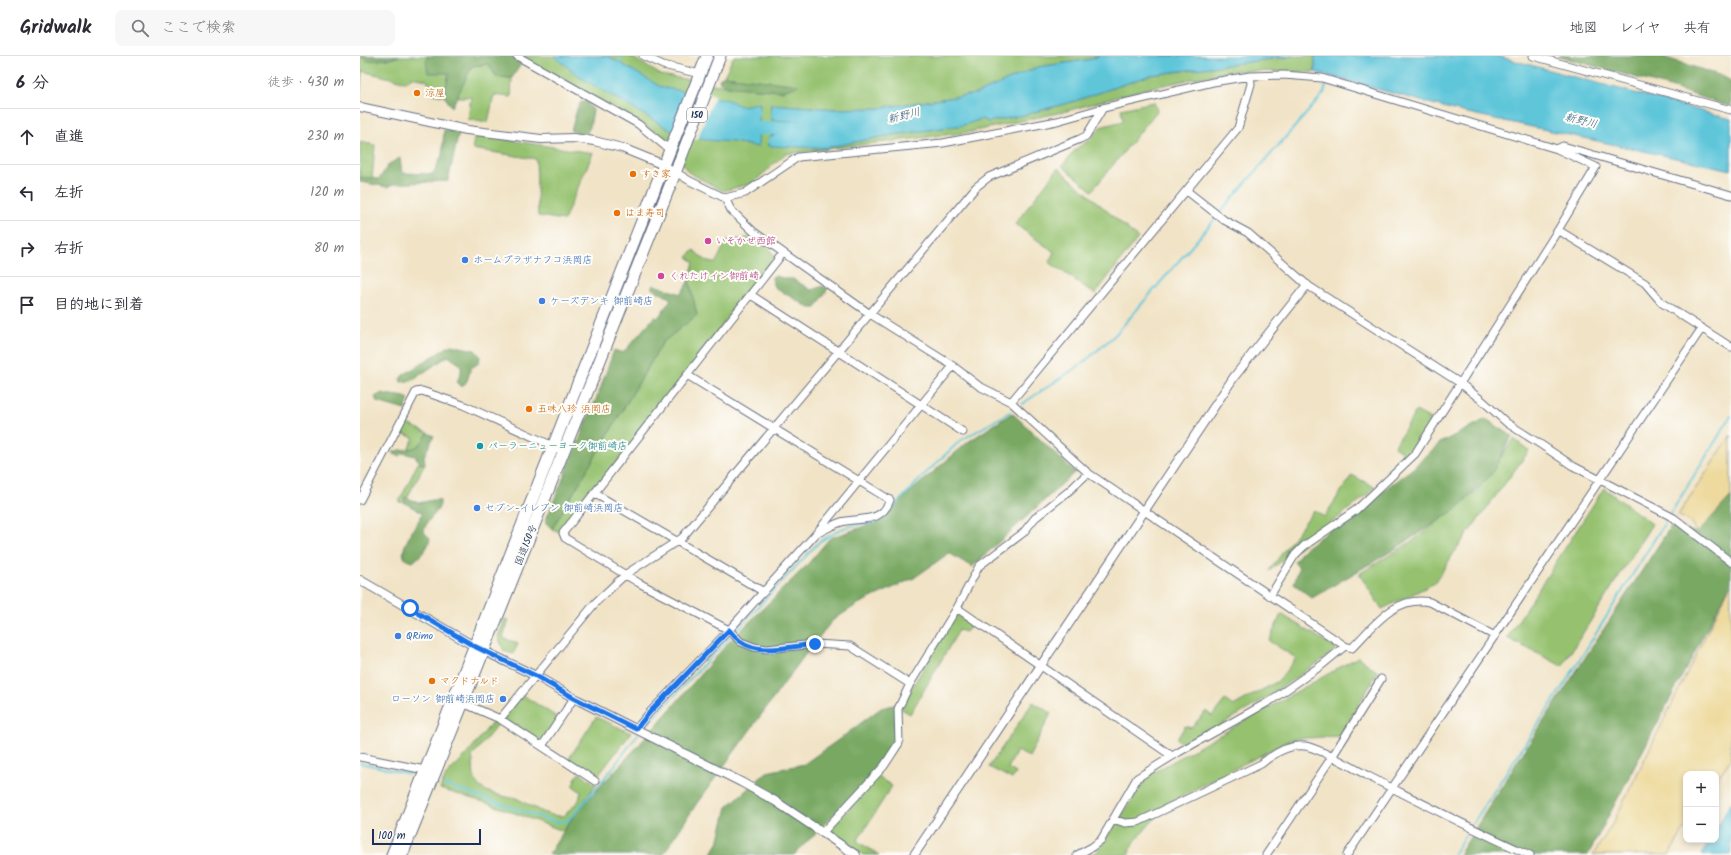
<!DOCTYPE html>
<html lang="ja">
<head>
<meta charset="utf-8">
<style>
  :root { --surface:#fff; --page:#f7f7f7; --text:#2b2b33; --muted:#7c7c81; --line:#e1e1e2 }
  body { margin:0; font-family:Kalam,"Klee One",sans-serif; background:var(--page); color:var(--text) }
  .controls { position:absolute; right:12px; bottom:12px; display:grid; overflow:hidden; border-radius:8px; box-shadow:0 2px 6px #0003 }
  .controls button { width:36px; height:36px; display:grid; place-items:center; padding:0; border:0; border-bottom:1px solid var(--line); background:var(--surface); color:var(--text); font:20px sans-serif }
  .scale { position:absolute; left:12px; bottom:10px; width:109px; box-sizing:border-box; padding-left:4px; border:2px solid #1b2f5e; border-top:0; font-size:11px; line-height:14px; white-space:nowrap; color:#1b2f5e; -webkit-text-stroke:3px #fdfcf7; paint-order:stroke }
  .stop { position:absolute; width:12px; height:12px; margin:-9px; border:3px solid #1a73e8; border-radius:50%; background:#fff }
  .stop.end { background:#1a73e8; border-color:#fff; box-shadow:0 1px 4px #0008 }
  .list { margin:0; padding:0; list-style:none }
  h2 { display:flex; justify-content:space-between; align-items:center; height:52px; margin:0; padding:0 16px; font-size:17px }
  h2 small { font-size:13px; font-weight:400; color:var(--muted) }
  .list li { display:grid; grid-template-columns:26px 1fr auto; gap:12px; align-items:center; box-sizing:border-box; height:56px; padding:0 16px; border-top:1px solid var(--line) }
  .list b { display:block; font-size:15px; white-space:nowrap }
  .list em { font-size:13px; font-style:normal; color:var(--muted) }
  .icon { flex:none; width:22px; height:22px; fill:none; stroke:currentColor; stroke-width:2; stroke-linecap:round; stroke-linejoin:round }
  .map { position:relative; flex:none; width:1371px; height:799px; overflow:hidden }
  header { display:flex; align-items:center; gap:24px; box-sizing:border-box; height:56px; padding:0 20px; background:var(--surface); border-bottom:1px solid var(--line) }
  header strong { font-size:19px }
  nav { display:flex; gap:22px; margin-inline-start:auto; font-size:14px }
  .search { width:280px; height:36px; background:var(--page); display:flex; align-items:center; gap:10px; box-sizing:border-box; padding:0 14px; border-radius:8px; color:var(--muted); font-size:15px }
  main { display:flex }
  aside { flex:1; background:var(--surface) }
  .map>svg:first-child { display:block }
  .green { fill:#96c270; stroke:#587867 }
  .forest { fill:#78a862; stroke:#4a6c60 }
  .sand { fill:#eeda9e; stroke:#84847e }
  .water { fill:#5ec6da; stroke:#3c7a9c }
  .pier { fill:#f1e3c6 }
  .lines { fill:none; stroke-linecap:round; stroke-linejoin:round }
  .stream { stroke:#5ec6da; stroke-width:2 }
  .river { stroke:#5ec6da; stroke-width:13 }
  .minor-casing { stroke:#666e82; stroke-width:9 }
  .tertiary-casing { stroke:#666e82; stroke-width:10 }
  .trunk-casing { stroke:#666e82; stroke-width:13 }
  .minor { stroke:#fff; stroke-width:7 }
  .tertiary { stroke:#fff; stroke-width:8 }
  .trunk { stroke:#fff; stroke-width:11 }
  .route { stroke:#1a73e8; stroke-width:5 }
  .food-dot { fill:#e8710a; stroke:#fdfcf7; stroke-width:1.5 }
  .hotel-dot { fill:#d1479c; stroke:#fdfcf7; stroke-width:1.5 }
  .shop-dot { fill:#3f7fe0; stroke:#fdfcf7; stroke-width:1.5 }
  .culture-dot { fill:#0f9aa8; stroke:#fdfcf7; stroke-width:1.5 }
  .labels { text-anchor:middle; dominant-baseline:central; stroke-width:4; stroke-linejoin:round; paint-order:stroke }
  .shield { fill:#fdfcf7; stroke:#5f6c8c; stroke-width:1 }
  .shield-label { font-size:9px; font-weight:bold; fill:#1b2f5e }
  .food-label { font-size:10px; fill:#c56008; stroke:#fdfcf7; text-anchor:start }
  .hotel-label { font-size:10px; fill:#b23c85; stroke:#fdfcf7; text-anchor:start }
  .shop-label { font-size:10px; fill:#366cbe; stroke:#fdfcf7; text-anchor:start }
  .culture-label { font-size:10px; fill:#0d838f; stroke:#fdfcf7; text-anchor:start }
  .street-label { font-size:10px; fill:#1b2f5e; stroke:#fdfcf7 }
  .water-label { font-size:11px; font-style:italic; fill:#2f5c83; stroke:#fdfcf7 }
</style>
</head>
<body>
<header>
<strong>Gridwalk</strong>
<div class="search"><svg class="icon" aria-label="search" viewBox="0 0 24 24"><circle cx="10" cy="10" r="6"/><path d="M15 15l6 6"/></svg>ここで検索</div>
<nav><a>地図</a><a>レイヤ</a><a>共有</a></nav>
</header>
<main>
<aside>
<h2>6 分<small>徒歩 · 430 m</small></h2>
<ul class="list">
<li><svg class="icon" aria-label="ahead" viewBox="0 0 24 24"><path d="M12 20V5M6 11l6-6 6 6"/></svg><div><b>直進</b></div><em>230 m</em></li>
<li><svg class="icon" aria-label="left" viewBox="0 0 24 24"><path d="M17 20v-9H6M10 6l-5 5 5 5"/></svg><div><b>左折</b></div><em>120 m</em></li>
<li><svg class="icon" aria-label="right" viewBox="0 0 24 24"><path d="M7 20v-9h11M14 6l5 5-5 5"/></svg><div><b>右折</b></div><em>80 m</em></li>
<li><svg class="icon" aria-label="arrive" viewBox="0 0 24 24"><path d="M6 21V4h12l-3 4 3 4H6"/></svg><div><b>目的地に到着</b></div></li>
</ul>
</aside>
<div class="map">
<svg width="1371" height="799" viewBox="0 0 1371 799">
  <rect width="100%" height="100%" fill="#fdfcf7"/>
  <filter id="ink" filterUnits="userSpaceOnUse"><feTurbulence type="fractalNoise" baseFrequency=".025" numOctaves="2"/><feDisplacementMap in="SourceGraphic" scale="8" xChannelSelector="R" yChannelSelector="G"/><feConvolveMatrix kernelMatrix="1 2 1 2 8 2 1 2 1" color-interpolation-filters="sRGB"/></filter>
  <filter id="wash" filterUnits="userSpaceOnUse"><feTurbulence type="fractalNoise" baseFrequency=".012" numOctaves="4" result="noise"/><feDisplacementMap in="SourceGraphic" scale="16" xChannelSelector="R" yChannelSelector="G"/><feGaussianBlur stdDeviation="0.9" result="paint"/><feColorMatrix in="noise" values="0 0 0 0 0 0 0 0 0 0 0 0 0 0 0 0 0 1.4 0 .05"/><feComposite in="paint" operator="in"/></filter>
  <g filter="url(#wash)">
    <rect width="100%" height="100%" fill="#f1e3c6"/>
    <!-- green -->
    <path class="green" d="M0,0H68L66,5L89,17L84,40L72,38L67,24L51,21L47,26L2,15L0,43Z
      M151,0H270L301,19L365,30L422,35L438,29L364,20L374,0H739L732,3L678,11L616,38L520,52L475,53L411,48V64L458,66L408,81L465,92L526,80L604,69L622,63L628,66L664,59L715,45L791,19L933,0H955V16L871,15L789,32L703,56L610,76L425,98L393,127L363,135L328,116L305,81L258,55Z
      M129,8L136,21L152,22L151,41L134,39L128,66L108,63L111,41H97L112,10Z
      M794,46L797,55L732,135L702,110L717,92L730,84L740,71L763,65L761,53Z
      M115,79L233,97L204,164L178,160L176,103L112,93Z
      M0,86L15,89L12,124L0,122Z
      M698,112L778,182L735,238L689,206L694,196L655,168Z
      M392,181L406,189L415,200L203,477L192,473L303,286L337,259L329,224L334,206L327,201L334,194C340,200 347,207 356,207L366,185Z
      M1056,355L1071,363L1056,392L1021,430L1043,397L1034,391Z
      M43,366L68,377C63,385 58,393 48,393L54,382L39,376Z
      M1154,383L1169,395L1097,492L1075,527L1022,553L999,518L1054,484L1117,435Z
      M58,407L61,408L65,407V408L47,442H44L45,447L39,446Z
      M992,419L1016,432L909,515L954,454L964,461Z
      M1244,432L1292,468L1202,610L1147,582Z
      M595,558L613,568L606,576L599,574L550,658L540,652Z
      M921,558L976,592L974,596L895,649L824,690L817,683L825,670L831,672L846,655L852,660L865,644L873,650L918,625L936,602L909,585Z
      M145,563L149,564L143,582L158,588L153,598L144,595L138,580Z
      M998,601L1018,616L980,680L932,683L808,747L776,784L769,795V799H731L737,796L789,719Z
      M161,638L200,663L180,689L143,665Z
      M673,646L691,657L669,701L657,695L648,712L656,717L652,723L629,711Z
      M236,661L271,677L237,721L208,704Z
      M135,663L140,666L112,700C114,707 113,714 114,721C117,736 139,739 151,742L154,741C171,749 185,761 204,760L219,744L221,736L213,730L215,723L219,717L236,728L203,775L130,748L80,733L86,719L107,698Z
      M518,721L532,730L497,785L519,799H503L470,774Z"/>
    <!-- forest -->
    <path class="forest" d="M1,0H39L31,3L7,5Z
      M68,0H135L138,2L139,0H149L161,8L152,22L136,21L129,8L112,10L92,51L84,40L89,17H68L66,5Z
      M1198,0H1300L1362,20L1371,25V51L1310,31Z
      M364,20L432,28L435,31L422,35L372,31L360,27L359,23Z
      M221,46H227L233,54L230,71L226,78L211,75L217,53Z
      M84,74L99,76L88,125L34,128L28,131L0,126V121L19,123L29,108L40,102L42,117L73,118L82,99Z
      M416,220L427,223H433L451,234L463,230L468,232L456,252H450L417,233L413,229L412,221Z
      M329,224L337,259L303,286L192,473L185,466L239,336L254,294L263,297L294,261L298,262L311,243L292,232L294,229L321,238Z
      M91,289L115,294L120,300L119,307L111,312L107,325L102,331L97,326L101,316V309L88,300L51,325L41,326L40,323L43,319Z
      M22,337C30,340 44,339 49,343L45,354L17,346L15,341Z
      M652,357L715,416L612,511L589,497L554,522L498,548L473,564L447,596L337,747L303,799H188L216,756L279,689L367,588L446,510L470,482L514,467L608,386Z
      M1126,363L1152,380L1131,419L1095,454L1030,496L952,542L934,528L939,512L934,506L944,493L1052,413L1080,387Z
      M68,377L74,380L64,400L65,407L61,408L55,400L43,397L40,400L33,398V396C51,390 56,398 68,377Z
      M1371,440V527L1228,799H1099L1146,723L1311,470L1337,477Z
      M46,441L58,447C66,446 72,443 80,444C82,457 65,462 64,476L70,482C69,492 61,499 53,506C28,503 59,469 62,457L45,447L44,442Z
      M538,648L535,692L507,725L434,799H351L358,787L367,751L407,716L444,708L481,682L521,652Z"/>
    <!-- sand -->
    <path class="sand" d="M1371,379V440L1337,477L1330,466L1318,459Z
      M1371,528V703L1356,724V718H1326V770L1309,799H1233L1253,767Z"/>
    <!-- water -->
    <path class="water" d="M194,0H248L301,31L368,44L381,50L400,47L398,91L373,86L346,84L315,77L220,21Z
      M739,0H933L791,19L715,45L664,59L628,66L622,63L604,69L526,80L465,92L409,90L408,81L456,66L411,64V48L475,53L520,52L616,38L678,11L732,3Z
      M955,0H1137L1371,63V114L1094,54L955,16Z
      M1371,746V799H1341L1350,784H1356V774Z"/>
    <!-- pier -->
    <path class="pier" d="M339,36L355,39L337,84L322,81Z"/>
    <g class="lines">
      <!-- stream -->
      <path class="stream" d="M259,8L262,0
        M861,155L953,50L964,37L966,29
        M662,348L723,307L755,279L855,163
        M283,673L459,486L481,473L499,468L514,467L524,461L565,418L600,385L650,356
        M0,707L50,718
        M85,729L195,766L207,765L216,756L252,713L278,678
        M1112,769L1209,621L1371,360
        M1093,799L1109,773"/>
      <!-- river -->
      <path class="river" d="M382,73L456,71"/>
    </g>
  </g>
  <g filter="url(#ink)">
    <g class="lines">
      <!-- minor casing -->
      <g class="minor-casing">
        <path id="minor" d="M157,0L278,68L310,94
          M283,0L303,9L340,18
          M1173,0L1371,54
          M304,109L330,125L365,142L385,137L438,101L583,87L697,65L743,52L853,26L890,20L924,19L962,22L1197,93L1203,90L1371,139
          M827,135L864,164L888,177L947,229L1100,327L1124,346L1147,367L1180,388L1213,410L1314,462L1371,506
          M365,142L371,154L394,176L510,258L593,310L619,330L651,346L728,417L985,590L992,592C1014,570 1035,539 1070,546L1135,580
          M1198,174L1285,227L1302,247L1371,291
          M423,197L203,477L205,482L279,527L369,574L381,586L394,591L407,593L455,588L490,590L550,628
          M391,239L603,376
          M327,319L530,444C522,466 504,462 486,465C477,466 468,472 460,476
          M651,346L878,72L891,28L890,20
          M234,437L404,536
          M0,444L56,336L62,335L103,349L204,395
          M910,540L935,499L944,490L996,454L1055,398L1198,174L1236,111L1197,93
          M597,552L812,700
          M103,647L140,663L235,725
          M140,663L236,546L266,518L322,482L616,131L629,121L720,83L726,80L743,52
          M276,673L290,656L369,574L454,480L593,310
          M182,690L214,642
          M0,701L65,714
          M753,763L765,767L778,766L901,708C913,698 929,688 945,690C959,692 994,712 1008,720C1062,747 1115,775 1170,799
          M463,776L524,710L539,687L538,653L550,628L597,552L619,510L663,477L675,462L709,435L728,417
          M717,799L732,791L741,784L777,722L819,696L910,645L962,609L985,590
          M906,799L972,701L1021,623
          M987,799L1342,272"/>
      </g>
      <!-- tertiary casing -->
      <g class="tertiary-casing">
        <path id="tertiary" d="M0,51L107,74L181,83L214,82L234,85L262,92L304,109
          M0,524L114,590L176,620L214,642L381,726L415,745L496,799
          M554,799L874,321L947,229"/>
      </g>
      <!-- trunk casing -->
      <g class="trunk-casing">
        <path id="trunk" d="M32,799L347,0
          M42,799L315,117L360,0"/>
      </g>
      <!-- minor -->
      <use href="#minor" class="minor"/>
      <!-- tertiary -->
      <use href="#tertiary" class="tertiary"/>
      <!-- trunk -->
      <use href="#trunk" class="trunk"/>
    </g>
  </g>
  <g class="lines" filter="url(#ink)">
    <!-- route -->
    <path class="route" d="M50,552L114,590L176,620L214,642L276,673L290,656L369,574C372,578 376,582 380,585C400,600 433,590 455,588"/>
  </g>
  <!-- markers -->
  <g class="food-dot">
    <circle cx="57" cy="37" r="4"/>
    <circle cx="273" cy="118" r="4"/>
    <circle cx="257" cy="157" r="4"/>
    <circle cx="169" cy="353" r="4"/>
    <circle cx="72" cy="625" r="4"/>
  </g>
  <g class="hotel-dot">
    <circle cx="348" cy="185" r="4"/>
    <circle cx="301" cy="220" r="4"/>
  </g>
  <g class="shop-dot">
    <circle cx="105" cy="204" r="4"/>
    <circle cx="182" cy="245" r="4"/>
    <circle cx="117" cy="452" r="4"/>
    <circle cx="38" cy="580" r="4"/>
    <circle cx="143" cy="643" r="4"/>
  </g>
  <circle class="culture-dot" cx="120" cy="390" r="4"/>
  <g class="labels">
    <!-- shield labels -->
    <rect class="shield" x="327" y="52" width="20" height="14" rx="3"/>
    <g class="shield-label">
      <text x="337" y="59">150</text>
    </g>
    <!-- food labels -->
    <g class="food-label">
      <text x="65" y="37">涼屋</text>
      <text x="281" y="118">すき家</text>
      <text x="265" y="157">はま寿司</text>
      <text x="177" y="353">五味八珍 浜岡店</text>
      <text x="80" y="625">マクドナルド</text>
    </g>
    <!-- hotel labels -->
    <g class="hotel-label">
      <text x="356" y="185">いそかぜ西館</text>
      <text x="309" y="220">くれたけイン御前崎</text>
    </g>
    <!-- shop labels -->
    <g class="shop-label">
      <text x="113" y="204">ホームプラザナフコ浜岡店</text>
      <text x="190" y="245">ケーズデンキ 御前崎店</text>
      <text x="125" y="452">セブン-イレブン 御前崎浜岡店</text>
      <text x="46" y="580">QRimo</text>
      <text x="135" y="643" text-anchor="end">ローソン 御前崎浜岡店</text>
    </g>
    <!-- culture labels -->
    <g class="culture-label">
      <text x="128" y="390">パーラーニューヨーク御前崎店</text>
    </g>
    <!-- street labels -->
    <g class="street-label">
      <text transform="translate(166 489) rotate(-68)">国道150号</text>
    </g>
    <!-- water labels -->
    <g class="water-label">
      <text transform="translate(544 60) rotate(-14)">新野川</text>
      <text transform="translate(1221 65) rotate(14)">新野川</text>
    </g>
  </g>
</svg>
<div class="controls">
<button>+</button>
<button>−</button>
</div>
<div class="scale">100 m</div>
<div class="stop" style="left:50px;top:552px"></div>
<div class="stop end" style="left:455px;top:588px"></div>
</div>
</main>
</body>
</html>
